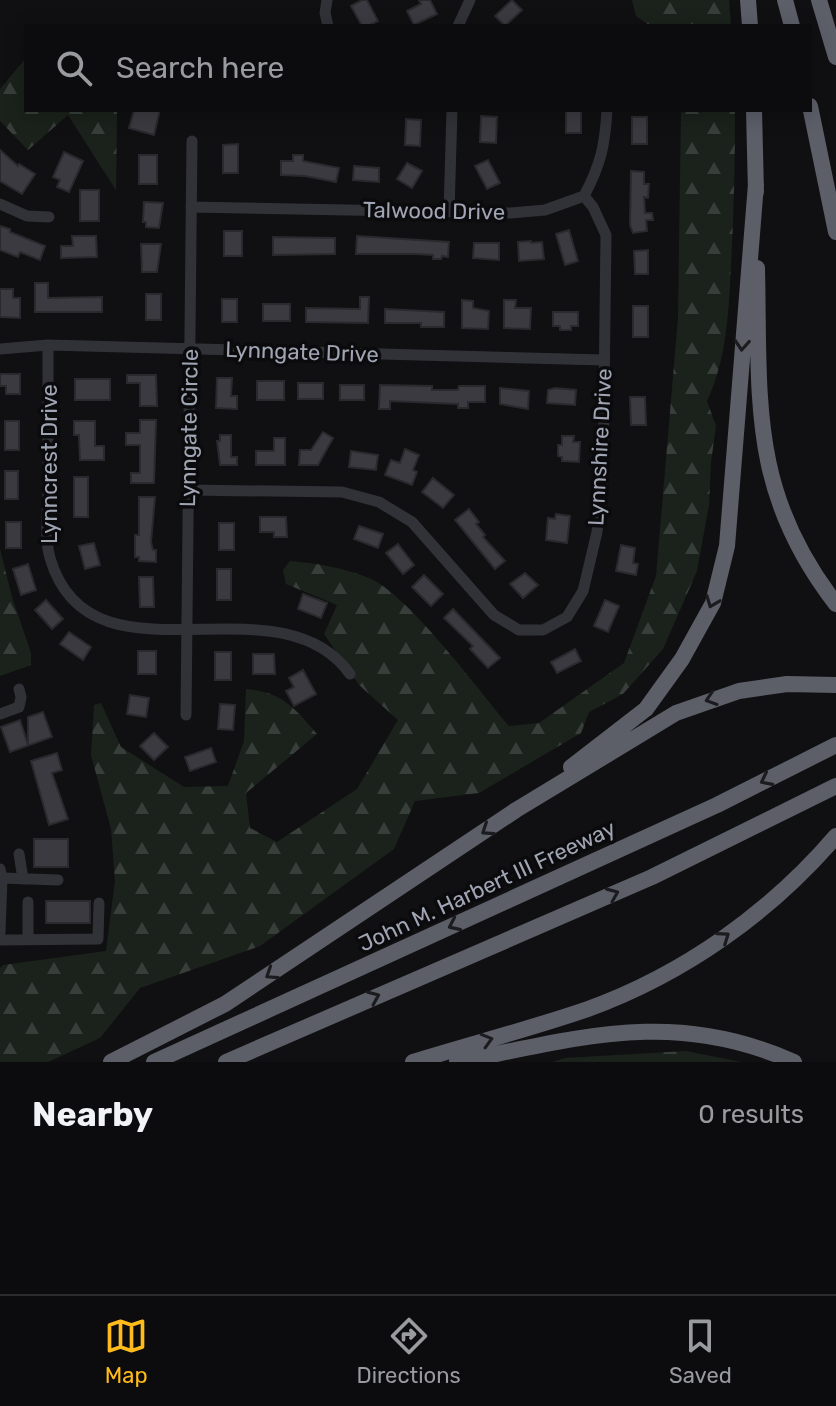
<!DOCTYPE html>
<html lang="en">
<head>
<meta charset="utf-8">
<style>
  :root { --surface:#0c0c0e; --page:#1a1a1c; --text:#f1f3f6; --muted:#9a9b9e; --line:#2c2c2e; --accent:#ffba1b }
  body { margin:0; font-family:Rubik,sans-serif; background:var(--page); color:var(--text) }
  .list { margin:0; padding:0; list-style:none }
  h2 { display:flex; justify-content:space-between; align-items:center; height:104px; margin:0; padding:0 32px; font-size:34px }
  h2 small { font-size:26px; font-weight:400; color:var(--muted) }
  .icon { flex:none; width:44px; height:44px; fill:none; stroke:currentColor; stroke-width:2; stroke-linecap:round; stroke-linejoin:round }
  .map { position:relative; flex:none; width:836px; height:1062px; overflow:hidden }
  .search { position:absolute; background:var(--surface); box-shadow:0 4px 20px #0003; left:24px; right:24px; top:24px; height:88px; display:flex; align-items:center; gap:20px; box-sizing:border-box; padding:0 28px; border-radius:0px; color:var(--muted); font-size:30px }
  .sheet { height:232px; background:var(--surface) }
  nav { display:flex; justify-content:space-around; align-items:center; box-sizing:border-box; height:112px; border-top:2px solid var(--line); background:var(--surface); font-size:22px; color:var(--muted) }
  nav a { display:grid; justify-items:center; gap:4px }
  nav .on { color:var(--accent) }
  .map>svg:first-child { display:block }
  .forest { fill:url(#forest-firs) }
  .building { fill:#3a3a40; stroke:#2a2a2e; stroke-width:2 }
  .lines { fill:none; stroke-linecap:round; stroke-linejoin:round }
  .minor { stroke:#313237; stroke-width:11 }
  .highway { stroke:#5c5f68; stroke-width:16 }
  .oneway { stroke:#1b1c1f }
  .labels { text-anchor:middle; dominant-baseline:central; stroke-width:7; stroke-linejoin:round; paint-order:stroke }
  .street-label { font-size:22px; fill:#a0a5b4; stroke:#0b0b0d }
</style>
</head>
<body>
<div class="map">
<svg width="836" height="1062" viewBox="0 0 836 1062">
  <defs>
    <pattern id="forest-firs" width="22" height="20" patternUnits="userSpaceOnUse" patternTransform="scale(2)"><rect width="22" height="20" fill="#1a221b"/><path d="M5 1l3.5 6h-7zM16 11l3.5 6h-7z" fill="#383f3a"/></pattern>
  </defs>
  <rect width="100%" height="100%" fill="#101012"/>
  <!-- forest -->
  <path class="forest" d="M632,0H729L731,26H650L636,16Z
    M26,58V110H117L116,190L68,115L28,150L0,121V89Z
    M681,110H735C735,161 734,212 731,263C729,309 727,359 707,401L716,426L711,462L709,505L697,571L663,649L623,694L589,712L581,733L479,793L415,801L394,849L260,946L140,988L100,1038L48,1062H0V968L3,965L106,951L115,881L111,829L91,755L94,705L101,703L121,747L184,787L228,786L244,741L246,689C282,692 294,707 317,734L246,793L250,828L277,842L357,789L398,720L359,685L324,634L337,605L286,584L283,570L290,561C315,563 345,568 369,578C408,594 479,691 509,726L539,723L624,663L656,576L678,318Z
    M0,549L12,597L31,653V665L0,676Z
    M686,1051L741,1062H552L565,1058Z"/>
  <!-- building -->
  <path class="building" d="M362,0H367L378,21L368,26H362L351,6Z
    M419,0H430L437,14L414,25L407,11L421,4Z
    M512,0L522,10L505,26L495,16Z
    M134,110H160L154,135L129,128Z
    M566,110H581V133H566Z
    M481,116L497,117L496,143L480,142Z
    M632,117H647V144H632Z
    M406,119L421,120L420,146L405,145Z
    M238,144V173H223V145Z
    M0,150L18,166L19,164L35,174L22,194L0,181Z
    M64,152L83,161L69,192L57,187L60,180L53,177Z
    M139,155H157V184H139Z
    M293,155H303V161L339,168L336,182L305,176L281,175V161H293Z
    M488,160L500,183L487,189L475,166Z
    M407,163L422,171L412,188L397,179Z
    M354,166L379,168V182L353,180Z
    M631,171L644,172V184H649L648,198L644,197L645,213H652L653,220H646L647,231L633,233L630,225Z
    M80,190H99V221H80Z
    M144,202L163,203L159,228L146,227V222H143Z
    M0,226L10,229V232L45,246L40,260L20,252L18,257L0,250Z
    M569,230L578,261L565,265L556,234Z
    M224,231H242V256H224Z
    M72,236H96L97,257L61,258V246H73Z
    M357,236L449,242L448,257L442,256L441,259H433V255L416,254H356Z
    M273,237L335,238V254L273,255Z
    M531,241V243L542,242L544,259L519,261L518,242Z
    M474,243H499V260L473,258Z
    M141,244H161L157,272H142Z
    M648,250V274H635L634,251Z
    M35,283H48V298L102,297V312H35Z
    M0,289H13V298H20V318L0,317Z
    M146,294H161V320H146Z
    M360,297H369L368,323L306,322V308L360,309Z
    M222,299H237V322H222Z
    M462,300L473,301V308L489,311L488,329L462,328Z
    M504,300H516L515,308H531L530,329L504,328Z
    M263,304H290V321H263Z
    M633,306H648V337H633Z
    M385,309L444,312V327H421V323H385Z
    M553,312H578V326H571V330H560V326H553Z
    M0,374H20V394H6V386H0Z
    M127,375H156L157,406H140V383H127Z
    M217,378H232L231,396H237V409L216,408Z
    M75,379H110V400H75Z
    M257,381H284V400H257Z
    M298,383H323V399H298Z
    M340,385H364V400H340Z
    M380,385L432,386V390H458L459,386H485V402H468V408H458V404L390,401V409H379Z
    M500,388L529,391L528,409L500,404Z
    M555,388L576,390L575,405L547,403L548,390Z
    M630,397H645L646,425H631Z
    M140,420H156L154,483H131V473H140V445H126V433H140Z
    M5,421H19V450H5Z
    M74,421H95V446H104V460H80L79,435H74Z
    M323,432L333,438L318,465H299L300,450H311Z
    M220,435H231V457H237V465H220L217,441H220Z
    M562,436H574L573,442H580L579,462L562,461V457L558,456V445H562Z
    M274,438H285V465H256V451H274Z
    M405,449L419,455L413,470L417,472L412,485L385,475L391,460L400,463Z
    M351,451L378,455L376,470L349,467Z
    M5,471H18V499H5Z
    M74,477H88V517H74Z
    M433,478L454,495L443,508L422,492Z
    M139,497H155L151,542L153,550H156V562L139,561V557H135V535H139Z
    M469,509L479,522L476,524L485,535L483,537L505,561L495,569L455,520Z
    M556,514L570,516L567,543L546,540L548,518L555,519Z
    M260,517H286L287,537H274V532H260Z
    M6,522H21V548H6Z
    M219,523H234V550H219Z
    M359,526L383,534L378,548L354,539Z
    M94,543L100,565L85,569L79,546Z
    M398,544L414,565L403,574L386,553Z
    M621,545L635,548L633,563L638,564L636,575L616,571Z
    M28,564L36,590L21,595L13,569Z
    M217,569H231V600H217Z
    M525,573L538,585L523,598L510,584Z
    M424,575L443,594L431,606L412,587Z
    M139,577H153L154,607H140Z
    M303,594L327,603L321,618L298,609Z
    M46,600L63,619L52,629L35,610Z
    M605,600L619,606L608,632L594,626Z
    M453,609L500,658L488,668L470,649L473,646L444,618Z
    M69,632L91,647L83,660L60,644Z
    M575,649L581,661L557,673L551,662Z
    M138,651H156V674H138Z
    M215,652H231V680H215Z
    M253,654H274L275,674H253Z
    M303,670L316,694L294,706L286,691L294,687L289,678Z
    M130,695L149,698L146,717L127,714Z
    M220,704L235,705L233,730L218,729Z
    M43,712L52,737L10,752L1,727L20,720L28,745V717Z
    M154,733L168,747L154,760L140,746Z
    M211,748L216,762L190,771L185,757Z
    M57,753L62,770L52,773L68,819L49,825L31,761Z
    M34,839H68V867H34Z
    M46,901H90V923H46Z"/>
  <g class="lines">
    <!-- minor -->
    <path class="minor" d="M327,0L325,13L328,26
      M458,26L470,0
      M0,204L27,216L49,217
      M191,207L511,213L545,210L584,196C601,164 605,145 607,110
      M449,211L452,110
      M48,345C48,394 48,443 48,491C48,513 44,537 50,558C90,695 277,573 350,674
      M0,349L48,345L604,360
      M188,490L342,492L379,502L412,522L494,615L519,630H543L567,617L583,591L597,532L603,478L606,235L593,207L584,196
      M0,714L19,707L21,697L19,689
      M186,715L192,141
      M19,854L23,879
      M0,869L2,878L0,932
      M2,878L58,880
      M28,939V902
      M0,940L98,939L99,903"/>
    <!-- highway -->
    <path class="highway" d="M748,0L750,26
      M785,0L792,26
      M819,0L836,57
      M810,106L836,232
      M754,110L756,192
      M757,268C760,401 749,492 836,604
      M571,767L646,709L682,659L713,603L727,546L756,184
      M111,1062L225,1004L516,810L676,713L739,691L787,684L836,685
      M154,1062L717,805L836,745
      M226,1062L652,877L836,786
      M413,1062C471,1044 530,1029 588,1009C684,974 770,913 836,836
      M457,1062C579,1038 674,1008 794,1062"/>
  </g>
  <!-- one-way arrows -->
  <defs><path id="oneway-chevron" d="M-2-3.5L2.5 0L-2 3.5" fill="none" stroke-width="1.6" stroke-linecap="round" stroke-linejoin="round" transform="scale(2)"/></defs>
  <g class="oneway">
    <use href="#oneway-chevron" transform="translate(742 345) rotate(94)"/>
    <use href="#oneway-chevron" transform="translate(712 602) rotate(111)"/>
    <use href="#oneway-chevron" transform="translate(711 699) rotate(162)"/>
    <use href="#oneway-chevron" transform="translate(766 780) rotate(153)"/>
    <use href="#oneway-chevron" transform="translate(487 830) rotate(146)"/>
    <use href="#oneway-chevron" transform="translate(613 894) rotate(-23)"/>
    <use href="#oneway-chevron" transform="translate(454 925) rotate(155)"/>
    <use href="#oneway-chevron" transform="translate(724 937) rotate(-35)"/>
    <use href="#oneway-chevron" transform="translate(271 974) rotate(147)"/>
    <use href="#oneway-chevron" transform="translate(374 997) rotate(-23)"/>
    <use href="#oneway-chevron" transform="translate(487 1040) rotate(-16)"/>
  </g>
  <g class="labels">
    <!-- street labels -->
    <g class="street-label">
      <text transform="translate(434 211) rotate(1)">Talwood Drive</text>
      <text transform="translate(302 352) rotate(2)">Lynngate Drive</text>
      <text transform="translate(189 428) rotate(-89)">Lynngate Circle</text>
      <text transform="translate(600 447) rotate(-87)">Lynnshire Drive</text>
      <text transform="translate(49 464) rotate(-90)">Lynncrest Drive</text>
      <text transform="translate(487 886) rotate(-25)">John M. Harbert III Freeway</text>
    </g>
  </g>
</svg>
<div class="search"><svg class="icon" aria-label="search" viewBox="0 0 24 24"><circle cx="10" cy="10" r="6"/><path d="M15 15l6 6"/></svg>Search here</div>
</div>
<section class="sheet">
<h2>Nearby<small>0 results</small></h2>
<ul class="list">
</ul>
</section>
<nav>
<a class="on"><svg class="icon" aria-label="map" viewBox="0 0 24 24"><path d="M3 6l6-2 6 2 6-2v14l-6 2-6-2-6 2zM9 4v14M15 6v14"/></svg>Map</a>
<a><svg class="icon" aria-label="directions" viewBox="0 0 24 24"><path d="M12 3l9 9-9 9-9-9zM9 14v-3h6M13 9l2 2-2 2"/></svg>Directions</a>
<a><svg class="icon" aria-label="saved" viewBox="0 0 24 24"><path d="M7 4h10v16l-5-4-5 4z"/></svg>Saved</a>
</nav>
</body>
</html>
